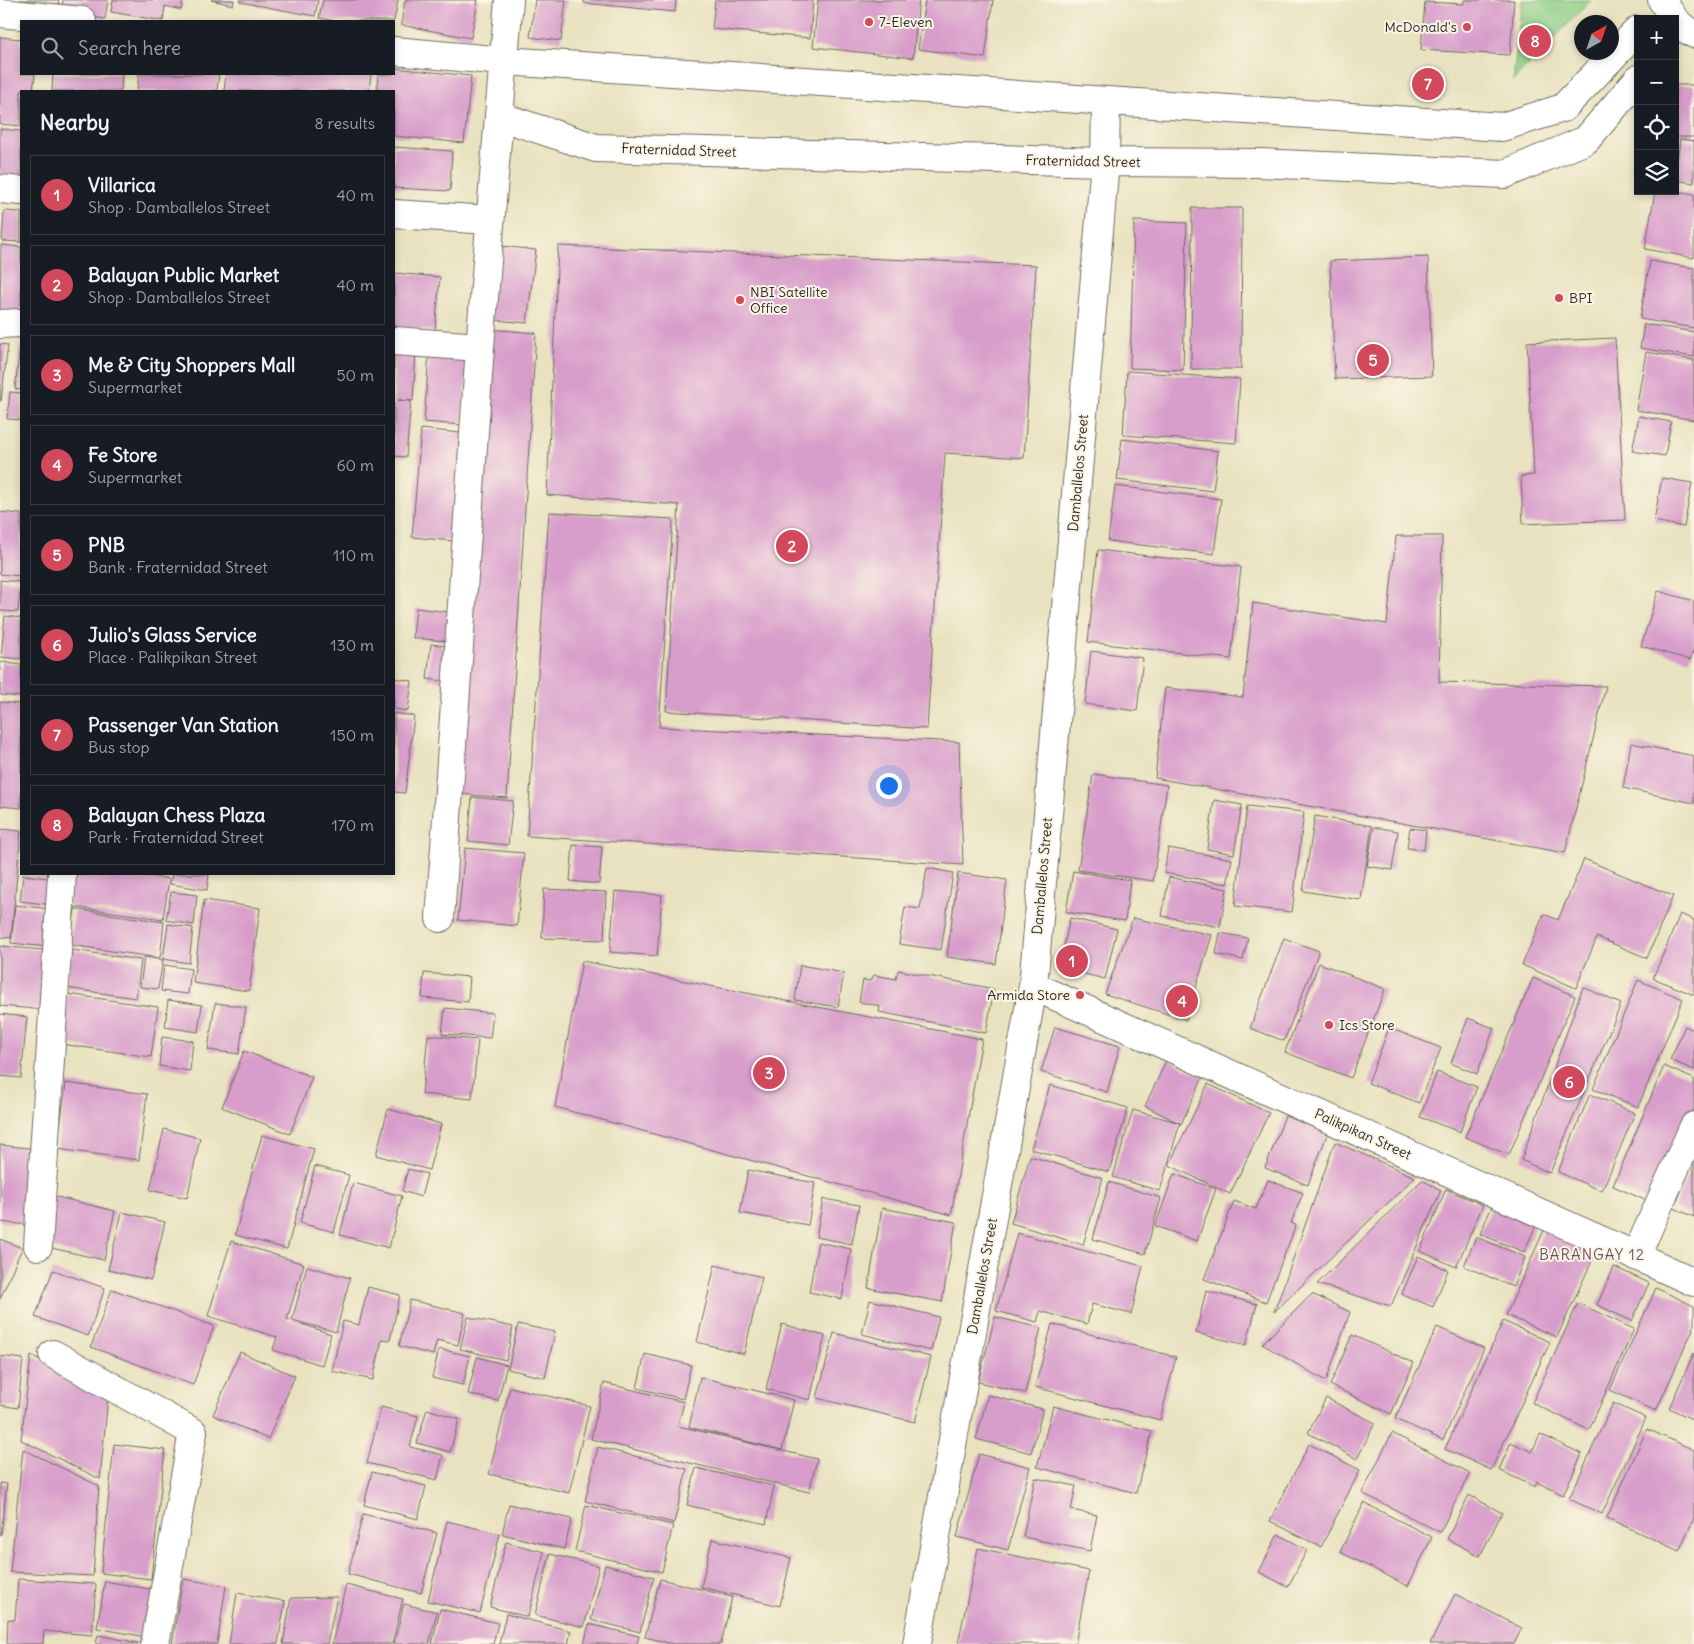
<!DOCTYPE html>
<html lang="en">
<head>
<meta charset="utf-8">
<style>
  :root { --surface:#171b24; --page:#20242c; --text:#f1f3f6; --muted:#9ea1a6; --line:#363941; --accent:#d1495b }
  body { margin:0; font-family:Delius,sans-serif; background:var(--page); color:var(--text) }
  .controls { position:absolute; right:15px; top:15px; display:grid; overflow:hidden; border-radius:0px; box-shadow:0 2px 8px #0003 }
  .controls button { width:45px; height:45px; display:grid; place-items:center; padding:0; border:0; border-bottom:1px solid var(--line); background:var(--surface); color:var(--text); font:25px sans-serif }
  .compass { position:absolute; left:1574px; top:15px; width:45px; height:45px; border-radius:50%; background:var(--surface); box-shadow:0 2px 8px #0003; rotate:40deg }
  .you { position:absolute; left:888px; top:785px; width:18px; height:18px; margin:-12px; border:4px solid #fff; border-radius:50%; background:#1a73e8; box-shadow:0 0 0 8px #1a73e833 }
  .badge { display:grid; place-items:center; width:32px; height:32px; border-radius:50%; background:var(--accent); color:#fff; font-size:16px; font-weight:700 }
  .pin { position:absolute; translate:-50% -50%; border:2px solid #fff; box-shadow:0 1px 5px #0006 }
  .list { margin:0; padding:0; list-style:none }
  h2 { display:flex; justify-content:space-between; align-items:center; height:65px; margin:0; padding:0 20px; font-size:21px }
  h2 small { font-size:16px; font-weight:400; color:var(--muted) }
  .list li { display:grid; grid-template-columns:32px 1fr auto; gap:15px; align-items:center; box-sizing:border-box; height:80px; margin:0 10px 10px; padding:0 10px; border:1px solid var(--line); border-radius:0px }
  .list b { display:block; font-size:19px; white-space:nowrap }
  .list p { margin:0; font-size:16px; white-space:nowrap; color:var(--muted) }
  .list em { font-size:16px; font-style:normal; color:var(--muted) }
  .icon { flex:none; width:28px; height:28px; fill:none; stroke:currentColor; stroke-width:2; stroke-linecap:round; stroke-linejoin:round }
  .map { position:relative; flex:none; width:1694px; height:1644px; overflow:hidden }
  .search { position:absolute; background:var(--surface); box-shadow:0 2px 8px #0003; left:20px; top:20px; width:375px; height:55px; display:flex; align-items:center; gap:12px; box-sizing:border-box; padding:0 18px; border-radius:0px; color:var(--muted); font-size:19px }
  .panel { position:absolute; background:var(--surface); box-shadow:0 2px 8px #0003; left:20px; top:90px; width:375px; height:785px; border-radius:0px }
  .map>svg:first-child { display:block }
  .green { fill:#8bcd85; stroke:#5b7c58 }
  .building { fill:#d89ecb }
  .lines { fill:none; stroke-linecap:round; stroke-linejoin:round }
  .minor-casing { stroke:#6d6b5f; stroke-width:30 }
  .tertiary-casing { stroke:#6d6b5f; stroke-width:30 }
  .minor { stroke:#fff; stroke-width:28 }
  .tertiary { stroke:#fff; stroke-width:28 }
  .poi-dot { fill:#d1495b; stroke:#fcf5e5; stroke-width:2 }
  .labels { text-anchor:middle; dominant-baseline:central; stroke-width:4; stroke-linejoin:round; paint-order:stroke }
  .poi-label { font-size:14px; fill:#2b2b2b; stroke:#fcf5e5; text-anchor:start }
  .street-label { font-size:14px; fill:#2b2b2b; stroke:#fcf5e5 }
  .neighbourhood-label { font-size:15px; letter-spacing:1px; fill:#685363; stroke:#fcf5e5 }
</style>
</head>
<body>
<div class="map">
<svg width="1694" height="1644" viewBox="0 0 1694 1644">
  <rect width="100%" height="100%" fill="#fcf5e5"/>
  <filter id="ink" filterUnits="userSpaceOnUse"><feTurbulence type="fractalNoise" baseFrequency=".02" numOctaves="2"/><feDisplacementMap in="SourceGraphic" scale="10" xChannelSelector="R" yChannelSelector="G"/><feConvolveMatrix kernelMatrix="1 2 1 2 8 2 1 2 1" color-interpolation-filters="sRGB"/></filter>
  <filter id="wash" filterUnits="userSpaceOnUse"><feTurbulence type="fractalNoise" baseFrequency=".0096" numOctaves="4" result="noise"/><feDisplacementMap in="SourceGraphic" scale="20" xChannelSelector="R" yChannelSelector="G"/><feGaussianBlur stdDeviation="1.12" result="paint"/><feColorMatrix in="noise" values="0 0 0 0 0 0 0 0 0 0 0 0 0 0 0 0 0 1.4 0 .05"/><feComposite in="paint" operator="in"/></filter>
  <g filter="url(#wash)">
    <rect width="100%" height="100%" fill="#e8e2c0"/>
    <!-- green -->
    <path class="green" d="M1522,0H1591L1513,81Z"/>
    <g id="blocks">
      <!-- building -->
      <path class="building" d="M20,0H59L58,7Z
        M63,0H108L105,19L61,12Z
        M113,0H183L181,10L165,6L163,21L111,12Z
        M211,0H234L233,5Z
        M240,0H318L315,16L240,2Z
        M323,0H398L394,21H335L319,18Z
        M405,0H478L471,38L401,25Z
        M535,0H566L561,41L530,37Z
        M584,0H676L675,12L584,3Z
        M715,0H813L810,38L712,29Z
        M818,0H919L913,58L813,47Z
        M925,0H993L985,58L918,49Z
        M1464,0H1514L1510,55L1421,50L1425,2L1464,4Z
        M0,37L21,39V74H35L33,91H21V126L0,124Z
        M394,68L471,76L464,143L394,136V91H377L378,74H394Z
        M53,74H122L121,91H52Z
        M139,74H219L217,91H137Z
        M226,74H371L369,91H224Z
        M1675,85H1694V137H1675Z
        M0,129L21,131V179L0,177Z
        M1680,139L1694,141V183L1675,180Z
        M394,147L452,151L450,191L394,188Z
        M1655,191H1675L1694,194V258L1645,249Z
        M1192,208H1242L1241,369H1191Z
        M4,211L21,212V242L2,241Z
        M1134,221L1187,223L1183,370L1130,368Z
        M1,245L21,247V316L0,314Z
        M493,245L536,250L527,323L485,319Z
        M558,246L1036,265L1024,458L945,453L927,729L666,711L679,505L547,495Z
        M1428,257L1432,376L1335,379L1330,261Z
        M1650,261L1694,268V328L1640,319Z
        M394,273L440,277L435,331L394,327Z
        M1644,324L1694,332V357L1640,348Z
        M488,329L536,333L507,798L458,794Z
        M1615,338L1625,520L1523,524L1521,476L1534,475L1527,342Z
        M0,344L8,345L1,401H0Z
        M20,346H21V390L15,389Z
        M394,350L416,351L413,401L398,400L411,401L406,457L394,456Z
        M429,352L468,355L462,425L424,422Z
        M1646,352L1694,360V420L1636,410Z
        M1127,371L1240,379L1236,443L1123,435Z
        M10,392L21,393V420L7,419Z
        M1639,416L1671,422L1665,456L1632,451Z
        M421,429L470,434L462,542L412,537Z
        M1122,439L1218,451L1213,491L1117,480Z
        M1662,478L1692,483L1684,527L1654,521Z
        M1115,486L1221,499L1214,554L1108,541Z
        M0,512L21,514V576L0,574Z
        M549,512L673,519L659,727L959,742L963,865L527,836Z
        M1396,536H1442L1439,682L1606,686L1565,853L1155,778L1165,688L1243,697L1253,603L1387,624Z
        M1098,550L1241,567L1231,659L1088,642Z
        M0,580L21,582L18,612L0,611Z
        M1658,591L1694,601V648L1690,660L1641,646Z
        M416,608L449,612L446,641L413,638Z
        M5,616L21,618V659L1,657Z
        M431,644L454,647L450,682L427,679Z
        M1091,651L1143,658L1137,711L1085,704Z
        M1,662L21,665V697L0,695Z
        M394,678L412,681L408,711L394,709Z
        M0,702L21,704V808L0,806Z
        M394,713L414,716L405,793L394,792Z
        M1631,743L1694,756V803L1623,788Z
        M1093,774L1167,785L1153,881L1078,870Z
        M472,797L513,801L508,845L468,841Z
        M1214,800L1242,805L1234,854L1207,849Z
        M1247,806L1304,812L1292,912L1235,906Z
        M1315,816L1372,826L1361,900L1303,891Z
        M1374,827L1398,831L1392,870L1367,866Z
        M1410,828L1426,830L1424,850L1407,848Z
        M0,829L21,831L11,938L0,937Z
        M573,845L602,847L599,884L570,881Z
        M465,848L524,853L517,926L458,920Z
        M1168,848L1232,859L1227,884L1164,873Z
        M1584,859L1673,896L1647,958L1597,937L1576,988L1522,965L1544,914L1558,920Z
        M927,868L953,873L941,950L899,944L905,907L920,909Z
        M1073,871L1130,880L1125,921L1066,912Z
        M958,873L1007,880L996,964L947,957Z
        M73,874H136L169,879L163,919L68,906Z
        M172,874H209L207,890L170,884Z
        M23,875L56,879L53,905L20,901Z
        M1169,877L1227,889L1220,927L1162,916Z
        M544,889L606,892L604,940L542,938Z
        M615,891L662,895L657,956L610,952Z
        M171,892L197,895L194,925L166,920Z
        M204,900L260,908L249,991L193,983Z
        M15,905L59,910L56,948L11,943Z
        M75,909L164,922L160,958L70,945Z
        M1680,914L1694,920V995L1653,978Z
        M1070,918L1117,929L1105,979L1059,968Z
        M1133,918L1212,935L1186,1020L1105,994Z
        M168,924L193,928L189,963L163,959Z
        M1220,933L1248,938L1243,960L1216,954Z
        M1284,938L1319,951L1284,1041L1250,1028Z
        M0,946L53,951L46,1010L0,1006Z
        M72,950L141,960L136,998L66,988Z
        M144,957L163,960L158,989L140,987Z
        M582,961L982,1039L951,1215L555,1107Z
        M1319,963L1385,989L1351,1078L1285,1052Z
        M164,965L191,969L188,994L161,991Z
        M800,965L844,973L838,1007L795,1000Z
        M898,970L994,989L986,1033L879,1012L880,1006L859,1002L863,980L871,981L874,975L896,979Z
        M424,973L470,977L468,1002L422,998Z
        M1533,978L1575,996L1509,1155L1465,1137Z
        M1638,980L1683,999L1638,1107L1593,1089Z
        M1583,987L1621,1004L1550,1173L1521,1160Z
        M68,994L158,1007L151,1057L61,1044Z
        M168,1000L202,1005L198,1032L165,1027Z
        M215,1003L246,1007L239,1054L208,1050Z
        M445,1008L493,1013L490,1038L442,1034Z
        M0,1014L27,1017L21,1078L0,1076Z
        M1468,1018L1494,1028L1477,1074L1451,1063Z
        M1685,1026L1694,1030V1070L1670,1060Z
        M1055,1027L1120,1046L1107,1092L1041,1072Z
        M1389,1028L1441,1048L1419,1103L1368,1083Z
        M428,1035L478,1040L472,1099L422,1094Z
        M162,1037L193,1041L190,1071L159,1066Z
        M244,1051L312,1077L290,1134L222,1107Z
        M1167,1059L1203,1077L1181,1124L1145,1106Z
        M1664,1066L1694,1079V1108L1654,1204L1613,1186Z
        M1437,1072L1477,1087L1460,1132L1420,1117Z
        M66,1083L147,1094L139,1160L57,1149Z
        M1208,1084L1269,1113L1230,1194L1169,1165Z
        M1050,1085L1128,1108L1109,1172L1031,1149Z
        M1590,1094L1635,1113L1602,1191L1558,1172Z
        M388,1109L441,1124L429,1170L376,1155Z
        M1133,1110L1180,1123L1160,1191L1113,1177Z
        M1285,1116L1328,1132L1308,1185L1265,1168Z
        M164,1129L200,1138L187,1198L150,1190Z
        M262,1135L314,1149L287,1249L235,1235Z
        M1335,1142L1415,1177L1274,1312Z
        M0,1145L37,1149L29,1225L0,1222Z
        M1030,1156L1103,1178L1083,1245L1011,1223Z
        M1694,1160V1217L1674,1208Z
        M315,1166L349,1175L334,1232L300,1223Z
        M408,1169L427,1174L421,1197L402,1191Z
        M748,1170L815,1183L808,1225L740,1213Z
        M1174,1174L1216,1189L1197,1241L1155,1226Z
        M1268,1180L1303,1193L1291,1223L1296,1225L1266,1302L1204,1279L1234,1201L1256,1209Z
        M1422,1180L1441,1190L1391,1306L1317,1284Z
        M1109,1182L1161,1198L1145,1254L1093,1239Z
        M353,1183L402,1196L389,1248L340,1235Z
        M1446,1189L1483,1205L1456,1267L1420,1251Z
        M53,1196L115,1211L104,1260L43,1246Z
        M823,1199L859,1205L852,1244L816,1237Z
        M1492,1206L1536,1225L1524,1252L1480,1234Z
        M882,1208L956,1222L942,1302L868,1288Z
        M122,1212L165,1222L151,1280L108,1270Z
        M1545,1228L1596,1252L1557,1337L1506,1315Z
        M1017,1233L1143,1266L1131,1314L1092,1304L1087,1324L1040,1311L1037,1322L996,1311Z
        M1476,1237L1525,1257L1513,1287L1464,1266Z
        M0,1239L22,1248L0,1299Z
        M231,1241L304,1264L287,1319L331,1334L322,1365L273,1350L277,1337L208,1316Z
        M818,1242L851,1249L842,1299L809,1292Z
        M1418,1256L1448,1270L1433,1307L1402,1294Z
        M715,1265L762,1277L744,1354L697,1342Z
        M307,1266L350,1278L336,1332L292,1320Z
        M1614,1267L1649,1283L1632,1321L1597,1305Z
        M53,1270L105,1288L88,1336L35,1317Z
        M368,1287L400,1295L390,1340L382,1339L373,1380L332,1371L343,1321L359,1325Z
        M1656,1288L1694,1306V1327L1656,1411L1610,1390Z
        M112,1289L214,1326L193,1385L91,1347Z
        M1206,1291L1257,1304L1246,1345L1196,1333Z
        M1312,1294L1350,1312L1326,1381L1262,1344Z
        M410,1300L465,1313L458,1345L437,1340L433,1355L399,1346Z
        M870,1300L939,1317L931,1351L862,1334Z
        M1578,1303L1634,1329L1589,1430L1532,1403Z
        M468,1317L513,1327L506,1360L460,1349Z
        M995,1317L1041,1328L1025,1393L978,1382Z
        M1503,1321L1550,1342L1491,1470L1445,1449Z
        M518,1324L555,1332L545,1378L508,1369Z
        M782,1324L825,1336L810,1400L766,1389Z
        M1052,1324L1176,1357L1160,1420L1035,1387Z
        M1437,1327L1484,1348L1443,1440L1395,1419Z
        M834,1333L931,1357L915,1422L817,1398Z
        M1352,1335L1414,1363L1391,1414L1330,1385Z
        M439,1349L470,1356L463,1385L432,1378Z
        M240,1352L295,1376L268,1439L213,1415Z
        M1694,1353V1420L1669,1408Z
        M645,1354L691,1365L683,1399L637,1388Z
        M31,1355L108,1397L100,1479L21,1440Z
        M0,1356L23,1359L18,1408L0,1405Z
        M477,1357L507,1365L498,1401L468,1394Z
        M700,1377L794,1400L782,1450L689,1427Z
        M604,1383L684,1402L678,1426L817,1459L809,1492L591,1439Z
        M510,1387L590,1406L569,1493L489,1474Z
        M988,1395L1043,1409L1031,1453L976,1439Z
        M1326,1398L1375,1423L1357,1459L1308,1433Z
        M1613,1403L1646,1418L1602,1514L1569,1499Z
        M1053,1406L1152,1431L1136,1493L1037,1467Z
        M381,1407L418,1416L410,1447L443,1455L437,1480L367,1463Z
        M427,1409L459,1419L450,1452L417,1443Z
        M1647,1429L1694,1450V1518L1679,1551L1607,1518Z
        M1392,1433L1470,1473L1440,1532L1362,1493Z
        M1540,1434L1582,1454L1563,1495L1537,1482L1535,1487L1499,1470L1511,1442L1532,1452Z
        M114,1444L165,1450L151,1579L101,1573Z
        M1309,1444L1360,1470L1321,1547L1270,1521Z
        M598,1447L687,1469L674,1523L585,1501Z
        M23,1449L99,1486L93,1576L10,1572Z
        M979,1454L1030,1467L1008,1550L957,1537Z
        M696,1468L774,1486L766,1524L687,1505Z
        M372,1472L426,1486L418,1519L364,1505Z
        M1035,1478L1076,1486L1071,1510L1097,1515L1090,1551L1023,1537Z
        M0,1483L7,1484L1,1535H0Z
        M1469,1495L1502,1513L1480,1556L1447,1539Z
        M1364,1503L1432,1537L1408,1586L1340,1552Z
        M509,1504L572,1519L564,1549L502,1534Z
        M586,1505L673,1525L662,1572L575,1551Z
        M363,1514L437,1533L421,1593L348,1574Z
        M447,1521L500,1534L480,1613L428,1601Z
        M1278,1534L1307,1550L1288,1587L1259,1572Z
        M712,1539L791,1558L780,1606L701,1587Z
        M506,1542L544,1552L528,1617L490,1607Z
        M978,1548L1089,1571L1075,1644H958Z
        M550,1554L599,1566L584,1627L535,1615Z
        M605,1565L654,1577L640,1632L591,1620Z
        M18,1579L96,1584L92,1635L44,1631L43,1644H7L8,1619L15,1620Z
        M183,1579L226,1586L217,1644H172Z
        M660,1579L732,1597L721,1644H673L645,1637Z
        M105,1581L155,1590L146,1637L97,1628Z
        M346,1585L403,1599L392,1644H332Z
        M237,1593L285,1601L278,1644H229Z
        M1455,1594L1522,1628L1514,1644H1430Z
        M337,1597L327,1644H283L291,1598Z
        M404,1604L437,1612L429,1644H394Z
        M440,1609L498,1623L493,1644H432Z
        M506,1614L571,1631L568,1644H499Z
        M589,1624L639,1636L637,1644H584Z
        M98,1635L138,1643V1644H96Z"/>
    </g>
  </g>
  <g filter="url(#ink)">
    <use href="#blocks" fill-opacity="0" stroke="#6d6b5f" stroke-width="1"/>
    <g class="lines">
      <!-- minor casing -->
      <g class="minor-casing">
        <path id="minor" d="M0,13L82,21
          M394,51L504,61
          M0,189L21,191
          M394,214L490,220
          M0,324L21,323
          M394,341L480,347
          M440,918L480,347L499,116
          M38,1246L62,874
          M1636,1256L1694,1126
          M53,1354L193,1432L155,1644"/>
      </g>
      <!-- tertiary casing -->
      <g class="tertiary-casing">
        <path id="tertiary" d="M509,0L499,116L596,148L1105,162L1259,163L1505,174L1586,140L1638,79
          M1662,0L1674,19
          M1675,20L1682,27L1694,34
          M504,61L1502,127L1563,108L1638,30
          M1033,986L1694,1282
          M917,1644L1033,986L1105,162L1106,101"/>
      </g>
      <!-- minor -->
      <use href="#minor" class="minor"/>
      <!-- tertiary -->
      <use href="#tertiary" class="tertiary"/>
    </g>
  </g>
  <!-- markers -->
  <g class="poi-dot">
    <circle cx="869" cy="22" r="5"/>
    <circle cx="1467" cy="27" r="5"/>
    <circle cx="1559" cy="298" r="5"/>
    <circle cx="740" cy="300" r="5"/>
    <circle cx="1080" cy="995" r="5"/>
    <circle cx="1329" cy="1025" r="5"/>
  </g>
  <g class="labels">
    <!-- poi labels -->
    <g class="poi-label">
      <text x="879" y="22">7-Eleven</text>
      <text x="1457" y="27" text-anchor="end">McDonald's</text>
      <text x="750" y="292">NBI Satellite<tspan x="750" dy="16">Office</tspan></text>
      <text x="1569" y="298">BPI</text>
      <text x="1070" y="995" text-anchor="end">Armida Store</text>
      <text x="1339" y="1025">Ics Store</text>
    </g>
    <!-- street labels -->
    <g class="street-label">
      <text transform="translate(679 150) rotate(2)">Fraternidad Street</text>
      <text transform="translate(1083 161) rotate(1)">Fraternidad Street</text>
      <text transform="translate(1078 473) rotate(-85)">Damballelos Street</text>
      <text transform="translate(1042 876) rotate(-85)">Damballelos Street</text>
      <text transform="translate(1363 1134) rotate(24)">Palikpikan Street</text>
      <text transform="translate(982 1276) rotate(-80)">Damballelos Street</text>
    </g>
    <!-- neighbourhood labels -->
    <g class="neighbourhood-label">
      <text x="1592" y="1254">BARANGAY 12</text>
    </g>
  </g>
</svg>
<div class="controls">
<button>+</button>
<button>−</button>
<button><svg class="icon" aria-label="locate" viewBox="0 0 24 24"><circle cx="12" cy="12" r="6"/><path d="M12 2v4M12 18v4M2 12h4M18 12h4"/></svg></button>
<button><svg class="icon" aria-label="layers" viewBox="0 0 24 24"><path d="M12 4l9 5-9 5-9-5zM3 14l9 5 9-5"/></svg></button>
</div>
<svg class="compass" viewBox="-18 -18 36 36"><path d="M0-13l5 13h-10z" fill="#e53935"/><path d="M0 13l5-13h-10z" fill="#9ea1a6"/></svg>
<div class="you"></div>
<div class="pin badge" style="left:1072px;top:961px">1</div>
<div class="pin badge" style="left:792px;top:546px">2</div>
<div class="pin badge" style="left:769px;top:1073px">3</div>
<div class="pin badge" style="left:1182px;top:1001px">4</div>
<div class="pin badge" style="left:1373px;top:360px">5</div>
<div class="pin badge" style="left:1569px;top:1082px">6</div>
<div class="pin badge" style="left:1428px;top:84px">7</div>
<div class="pin badge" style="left:1535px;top:41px">8</div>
<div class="search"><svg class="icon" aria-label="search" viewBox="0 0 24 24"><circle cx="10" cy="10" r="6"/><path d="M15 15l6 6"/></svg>Search here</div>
<section class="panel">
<h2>Nearby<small>8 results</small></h2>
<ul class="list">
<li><span class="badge">1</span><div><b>Villarica</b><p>Shop · Damballelos Street</p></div><em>40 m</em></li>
<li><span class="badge">2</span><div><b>Balayan Public Market</b><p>Shop · Damballelos Street</p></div><em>40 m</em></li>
<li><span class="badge">3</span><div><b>Me &amp; City Shoppers Mall</b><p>Supermarket</p></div><em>50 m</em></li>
<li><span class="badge">4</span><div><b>Fe Store</b><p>Supermarket</p></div><em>60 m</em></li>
<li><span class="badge">5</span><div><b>PNB</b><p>Bank · Fraternidad Street</p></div><em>110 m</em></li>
<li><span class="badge">6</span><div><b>Julio's Glass Service</b><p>Place · Palikpikan Street</p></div><em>130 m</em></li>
<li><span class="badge">7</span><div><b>Passenger Van Station</b><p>Bus stop</p></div><em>150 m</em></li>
<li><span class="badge">8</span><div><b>Balayan Chess Plaza</b><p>Park · Fraternidad Street</p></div><em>170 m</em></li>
</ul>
</section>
</div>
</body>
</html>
